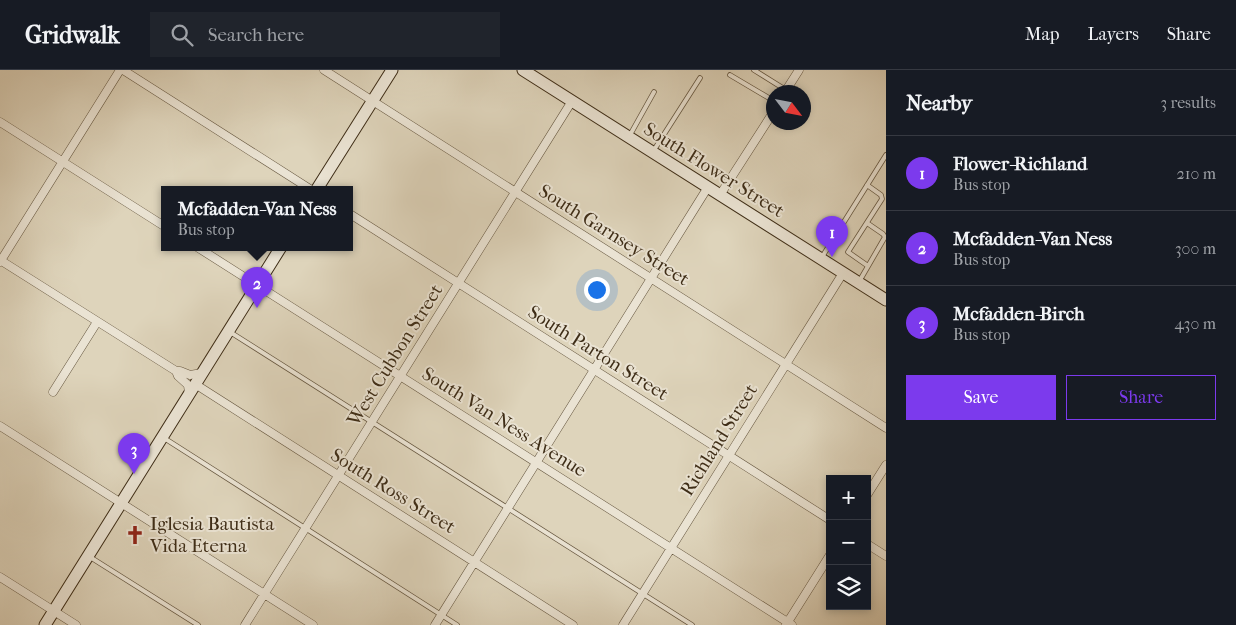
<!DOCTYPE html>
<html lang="en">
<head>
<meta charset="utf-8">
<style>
  :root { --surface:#171b24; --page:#20242c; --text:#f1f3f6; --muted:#9ea1a6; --line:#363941; --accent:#7c3aed }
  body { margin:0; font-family:"IM FELL French Canon",serif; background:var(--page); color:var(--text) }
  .controls { position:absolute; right:15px; bottom:15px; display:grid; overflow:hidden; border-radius:0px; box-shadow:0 2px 8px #0003 }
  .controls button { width:45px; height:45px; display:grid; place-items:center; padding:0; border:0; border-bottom:1px solid var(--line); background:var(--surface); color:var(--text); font:25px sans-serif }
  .compass { position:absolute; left:766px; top:15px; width:45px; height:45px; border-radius:50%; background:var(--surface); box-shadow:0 2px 8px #0003; rotate:122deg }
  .you { position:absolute; left:596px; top:219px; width:18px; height:18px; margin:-12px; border:4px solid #fff; border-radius:50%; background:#1a73e8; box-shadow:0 0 0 8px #1a73e833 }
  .badge { display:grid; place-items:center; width:32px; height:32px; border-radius:50%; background:var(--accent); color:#fff; font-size:16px; font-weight:700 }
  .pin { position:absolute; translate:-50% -41px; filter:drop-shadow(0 1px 2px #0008) }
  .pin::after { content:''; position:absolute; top:26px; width:18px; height:15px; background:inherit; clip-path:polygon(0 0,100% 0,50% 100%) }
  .popup { position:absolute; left:161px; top:116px; width:192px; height:65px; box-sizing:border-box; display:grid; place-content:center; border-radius:0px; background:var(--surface); filter:drop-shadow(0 1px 4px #0005); font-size:16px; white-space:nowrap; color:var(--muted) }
  .popup b { font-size:19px; color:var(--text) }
  .popup::after { content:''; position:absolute; left:50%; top:100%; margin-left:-10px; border:10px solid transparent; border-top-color:var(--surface) }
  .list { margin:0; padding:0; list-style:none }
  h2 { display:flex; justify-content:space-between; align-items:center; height:65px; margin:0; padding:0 20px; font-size:21px }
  h2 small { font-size:16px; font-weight:400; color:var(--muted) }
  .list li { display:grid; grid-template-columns:32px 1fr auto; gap:15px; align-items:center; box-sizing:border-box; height:75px; padding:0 20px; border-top:1px solid var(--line) }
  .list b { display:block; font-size:19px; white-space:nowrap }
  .list p { margin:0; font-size:16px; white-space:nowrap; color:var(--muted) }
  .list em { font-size:16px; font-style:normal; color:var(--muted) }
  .actions { display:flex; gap:10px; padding:15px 20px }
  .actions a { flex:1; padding:11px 0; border:1px solid var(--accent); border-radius:0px; text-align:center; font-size:18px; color:var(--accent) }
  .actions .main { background:var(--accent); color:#fff }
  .icon { flex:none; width:28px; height:28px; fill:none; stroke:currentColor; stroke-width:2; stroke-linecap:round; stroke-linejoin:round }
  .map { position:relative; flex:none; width:886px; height:555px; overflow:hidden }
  header { display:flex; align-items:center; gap:30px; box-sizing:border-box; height:70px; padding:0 25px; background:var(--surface); border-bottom:1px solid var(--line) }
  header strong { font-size:24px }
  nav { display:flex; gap:28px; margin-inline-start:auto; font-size:18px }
  .search { width:350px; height:45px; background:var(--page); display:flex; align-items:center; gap:12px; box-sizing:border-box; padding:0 18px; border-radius:0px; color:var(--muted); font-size:19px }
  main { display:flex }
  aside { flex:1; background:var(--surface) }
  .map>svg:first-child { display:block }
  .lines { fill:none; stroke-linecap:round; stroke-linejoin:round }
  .lane-casing { stroke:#665740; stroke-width:5.5 }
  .street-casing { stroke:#665740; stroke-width:9 }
  .secondary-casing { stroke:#3e2d17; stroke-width:13 }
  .lane { stroke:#eae3d3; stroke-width:4 }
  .street { stroke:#eae3d3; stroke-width:8 }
  .secondary { stroke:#eae3d3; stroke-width:11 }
  .labels { text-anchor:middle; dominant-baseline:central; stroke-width:4; stroke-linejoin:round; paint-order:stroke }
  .street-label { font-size:19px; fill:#3e2d17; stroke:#eae3d3 }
  .poi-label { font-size:19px; fill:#3e2d17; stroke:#eae3d3; text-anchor:start }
</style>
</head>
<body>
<header>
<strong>Gridwalk</strong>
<div class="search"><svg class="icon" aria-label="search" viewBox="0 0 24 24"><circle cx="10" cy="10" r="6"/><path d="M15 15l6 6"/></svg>Search here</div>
<nav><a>Map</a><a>Layers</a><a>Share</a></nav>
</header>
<main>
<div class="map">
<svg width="886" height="555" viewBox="0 0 886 555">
  <rect width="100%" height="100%" fill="#ded4bb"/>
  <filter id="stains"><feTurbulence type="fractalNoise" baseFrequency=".004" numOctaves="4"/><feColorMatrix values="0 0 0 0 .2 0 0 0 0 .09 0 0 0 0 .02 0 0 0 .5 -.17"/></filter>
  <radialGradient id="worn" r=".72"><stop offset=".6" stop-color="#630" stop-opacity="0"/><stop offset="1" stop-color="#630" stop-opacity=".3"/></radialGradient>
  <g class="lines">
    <!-- lane casing -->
    <g class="lane-casing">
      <path id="lane" d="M754,0L786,20
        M730,5L774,31
        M630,65L654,22
        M654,80L700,8
        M867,115L881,125L882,129L848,182L868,196
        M822,187L886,85
        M860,210L885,167L883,164L867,153
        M230,262L692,555
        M164,368L457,555
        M90,487L198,555"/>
    </g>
    <!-- street casing -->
    <g class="street-casing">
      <path id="street" d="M123,0L310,119
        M324,0L886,358
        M785,22L799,0
        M0,52L164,156
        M720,125L774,41
        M350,144L830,450
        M197,177L792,555
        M0,190L176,301H180L190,305L202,303
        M0,192L120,0
        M176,301L178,306L188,315L189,324
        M195,314L573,555
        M53,322L97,252
        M0,356L313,555
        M867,425L886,395
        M867,474L886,486
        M0,507L76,555
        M245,555L572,31
        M435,555L708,117
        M623,555L843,203
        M786,555L830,485"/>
    </g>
    <!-- secondary casing -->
    <g class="secondary-casing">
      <path id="secondary" d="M523,0L886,230
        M317,119L392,0
        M45,555L281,177"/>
    </g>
    <!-- lane -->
    <use href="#lane" class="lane"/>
    <!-- street -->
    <use href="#street" class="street"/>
    <!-- secondary -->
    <use href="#secondary" class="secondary"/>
  </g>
  <!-- icons -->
  <defs>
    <g id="church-bare" transform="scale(1.5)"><path d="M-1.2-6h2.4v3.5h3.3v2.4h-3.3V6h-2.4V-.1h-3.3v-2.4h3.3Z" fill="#8f2418" stroke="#eae3d3" stroke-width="2.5" paint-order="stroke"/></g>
  </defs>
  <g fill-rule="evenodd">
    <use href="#church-bare" x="135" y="465"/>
  </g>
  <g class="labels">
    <!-- street labels -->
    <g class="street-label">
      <text transform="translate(714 100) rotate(32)">South Flower Street</text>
      <text transform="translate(614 165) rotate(32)">South Garnsey Street</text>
      <text transform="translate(598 283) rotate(32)">South Parton Street</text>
      <text transform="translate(395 285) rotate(-58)">West Cubbon Street</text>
      <text transform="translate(504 352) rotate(32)">South Van Ness Avenue</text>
      <text transform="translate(719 370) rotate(-58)">Richland Street</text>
      <text transform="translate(393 421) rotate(32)">South Ross Street</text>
    </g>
    <!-- poi labels -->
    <g class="poi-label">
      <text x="150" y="454">Iglesia Bautista<tspan x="150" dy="22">Vida Eterna</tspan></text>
    </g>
  </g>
  <rect width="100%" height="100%" filter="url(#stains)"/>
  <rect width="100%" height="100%" fill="url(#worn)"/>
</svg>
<div class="controls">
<button>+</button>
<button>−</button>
<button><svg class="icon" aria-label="layers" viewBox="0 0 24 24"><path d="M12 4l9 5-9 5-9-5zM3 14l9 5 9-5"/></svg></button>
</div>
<svg class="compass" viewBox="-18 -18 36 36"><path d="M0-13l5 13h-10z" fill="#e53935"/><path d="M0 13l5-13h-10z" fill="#9ea1a6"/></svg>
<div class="you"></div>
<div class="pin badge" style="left:832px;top:187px">1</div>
<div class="pin badge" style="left:257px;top:238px">2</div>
<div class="popup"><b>Mcfadden-Van Ness</b>Bus stop</div>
<div class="pin badge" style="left:134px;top:404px">3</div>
</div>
<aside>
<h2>Nearby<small>3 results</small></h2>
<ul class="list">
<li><span class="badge">1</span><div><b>Flower-Richland</b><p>Bus stop</p></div><em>210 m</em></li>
<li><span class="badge">2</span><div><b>Mcfadden-Van Ness</b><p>Bus stop</p></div><em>300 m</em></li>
<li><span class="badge">3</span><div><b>Mcfadden-Birch</b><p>Bus stop</p></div><em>430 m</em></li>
</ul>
<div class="actions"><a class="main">Save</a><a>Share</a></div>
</aside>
</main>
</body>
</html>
